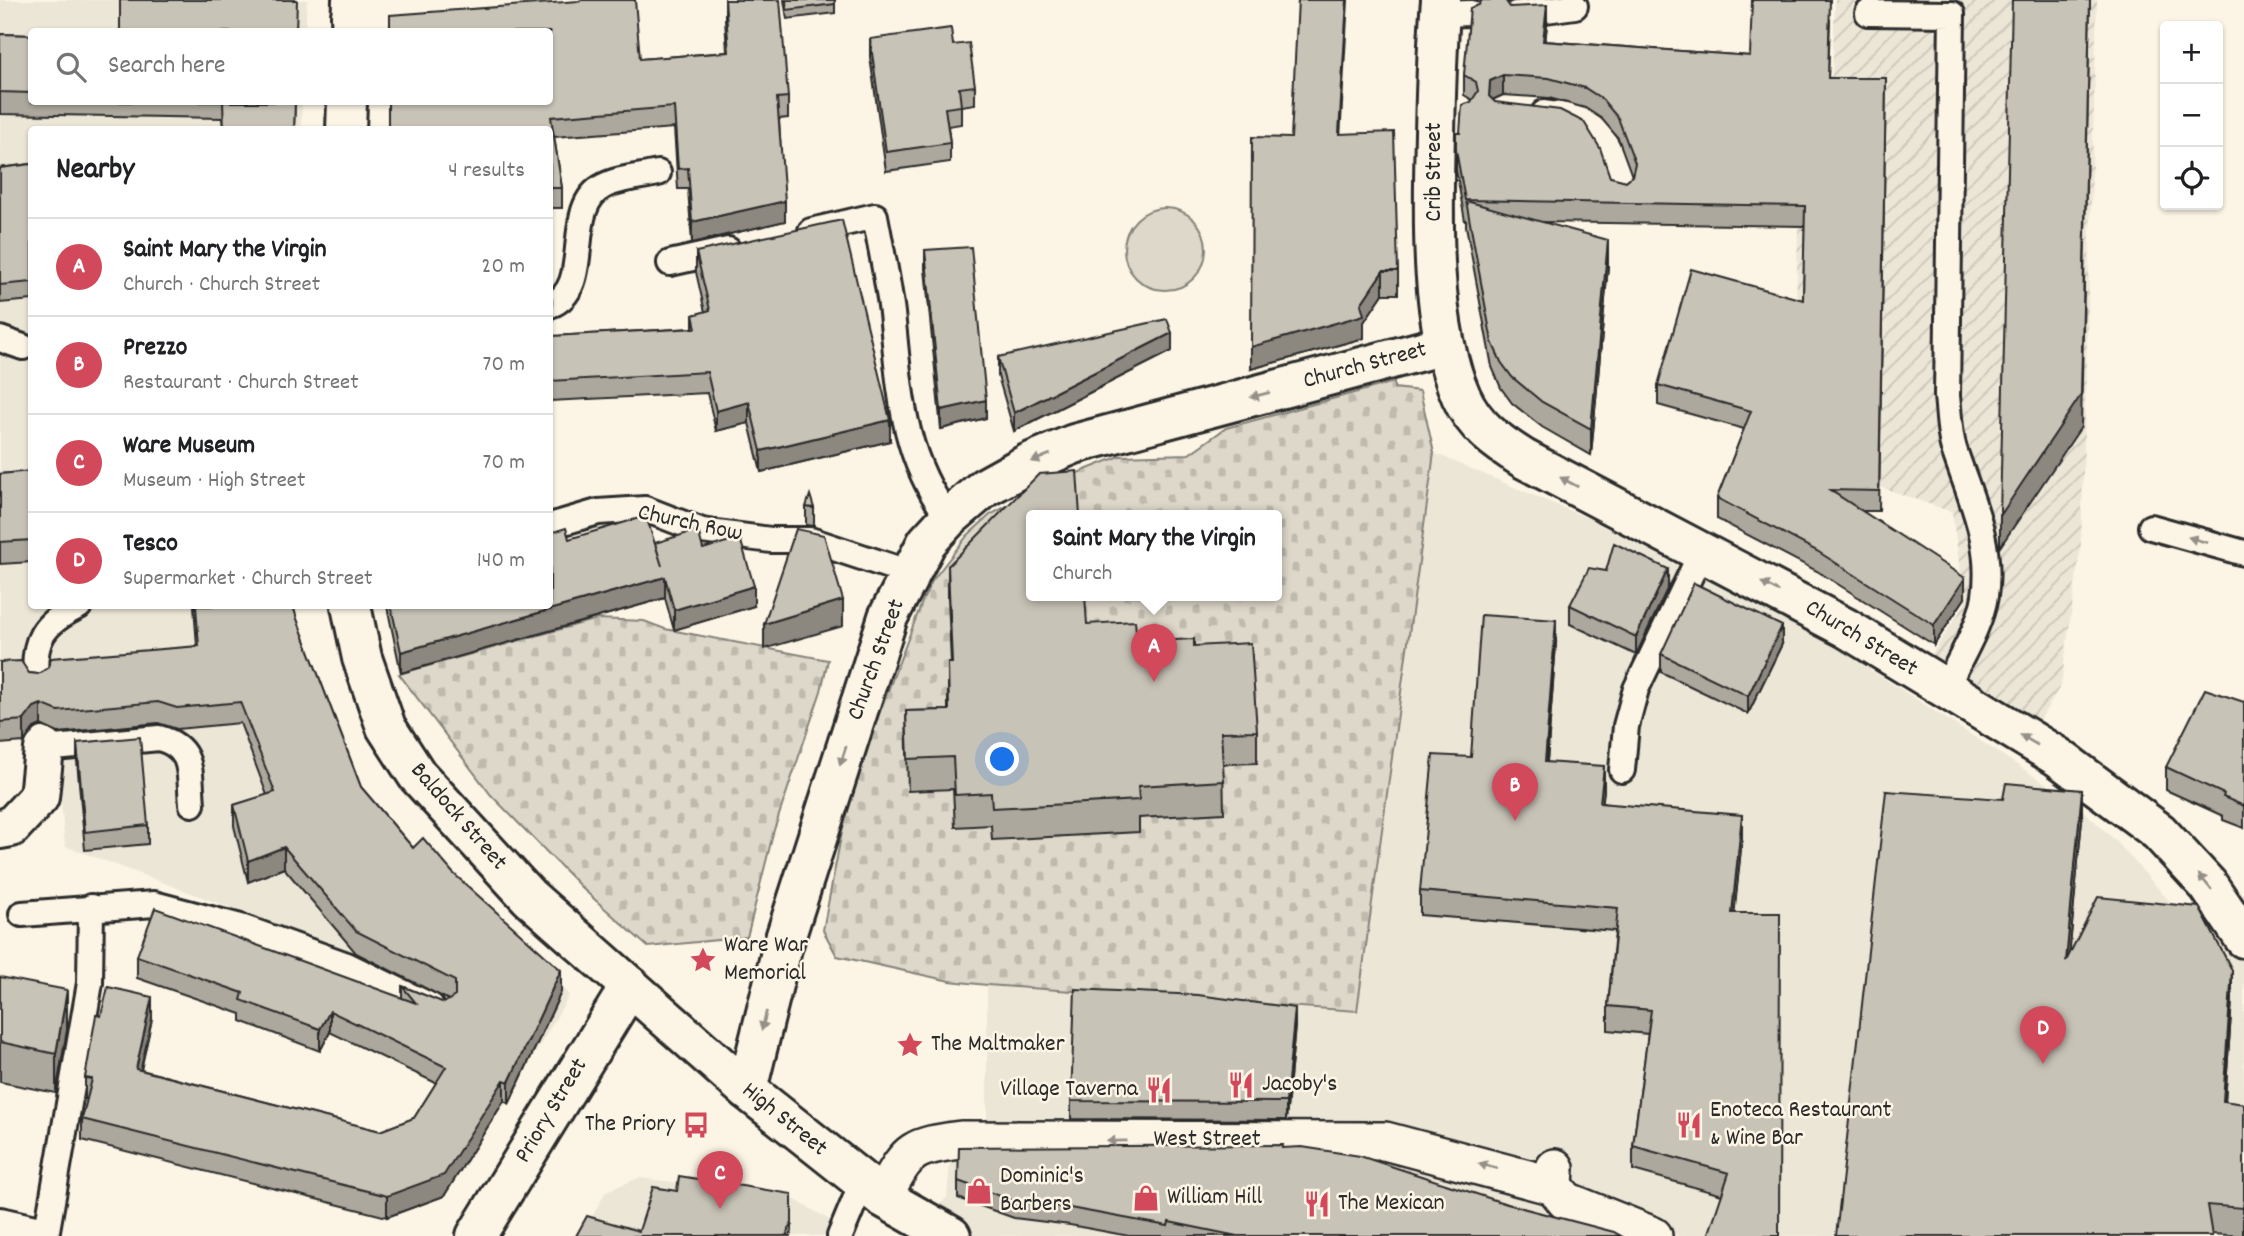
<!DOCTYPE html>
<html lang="en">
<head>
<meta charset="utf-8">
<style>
  :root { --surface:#fff; --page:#f6f6f6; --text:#202124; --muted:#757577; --line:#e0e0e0; --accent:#d1495b }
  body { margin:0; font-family:Dekko,sans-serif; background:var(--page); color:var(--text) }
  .controls { position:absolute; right:21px; top:21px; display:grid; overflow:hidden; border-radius:7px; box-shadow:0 2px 5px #0004 }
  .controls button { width:63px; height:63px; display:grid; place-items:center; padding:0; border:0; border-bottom:2px solid var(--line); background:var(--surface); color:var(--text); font:35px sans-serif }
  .you { position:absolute; left:1003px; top:760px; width:24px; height:24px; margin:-18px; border:5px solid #fff; border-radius:50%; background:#1a73e8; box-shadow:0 0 0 10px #1a73e833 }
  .badge { display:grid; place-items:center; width:46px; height:46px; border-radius:50%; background:var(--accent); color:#fff; font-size:23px; font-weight:700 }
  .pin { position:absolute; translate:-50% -58px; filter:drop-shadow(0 2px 4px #0008) }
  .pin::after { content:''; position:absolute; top:37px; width:24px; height:21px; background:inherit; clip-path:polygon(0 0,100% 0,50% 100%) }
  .popup { position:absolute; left:1026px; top:510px; width:256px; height:91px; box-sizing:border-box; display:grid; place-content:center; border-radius:7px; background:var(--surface); filter:drop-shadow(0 2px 5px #0005); font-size:23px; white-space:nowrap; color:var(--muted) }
  .popup b { font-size:26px; color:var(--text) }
  .popup::after { content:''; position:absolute; left:50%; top:100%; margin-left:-14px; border:14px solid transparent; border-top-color:var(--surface) }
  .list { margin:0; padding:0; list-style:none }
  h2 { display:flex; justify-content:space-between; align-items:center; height:91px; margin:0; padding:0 28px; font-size:30px }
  h2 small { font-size:23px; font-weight:400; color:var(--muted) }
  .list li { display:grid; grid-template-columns:46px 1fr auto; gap:21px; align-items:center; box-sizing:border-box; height:98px; padding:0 28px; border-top:2px solid var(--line) }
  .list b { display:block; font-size:26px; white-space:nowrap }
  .list p { margin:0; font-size:23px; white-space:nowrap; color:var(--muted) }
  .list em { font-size:23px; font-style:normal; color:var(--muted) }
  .icon { flex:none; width:38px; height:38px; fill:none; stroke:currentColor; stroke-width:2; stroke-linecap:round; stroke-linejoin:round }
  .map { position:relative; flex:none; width:2244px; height:1236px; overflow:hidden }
  .search { position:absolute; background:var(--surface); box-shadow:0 2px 5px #0004; left:28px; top:28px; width:525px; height:77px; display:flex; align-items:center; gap:18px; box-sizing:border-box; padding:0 24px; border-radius:7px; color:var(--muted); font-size:26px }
  .panel { position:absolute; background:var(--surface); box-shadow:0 2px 5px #0004; left:28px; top:126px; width:525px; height:483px; border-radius:7px }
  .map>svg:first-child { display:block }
  .built { fill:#ece6d7 }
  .industrial { fill:url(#industrial-furrows) }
  .grass { fill:#ded8ca; stroke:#84827a; stroke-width:2 }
  .cemetery { fill:url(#cemetery-stones); stroke:#84827a; stroke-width:2; fill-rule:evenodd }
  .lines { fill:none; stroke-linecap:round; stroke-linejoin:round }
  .service-casing { stroke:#2b2b2b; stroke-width:30 }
  .pedestrian-casing { stroke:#2b2b2b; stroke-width:42 }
  .minor-casing { stroke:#2b2b2b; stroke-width:44 }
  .primary-casing { stroke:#2b2b2b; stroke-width:44 }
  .service { stroke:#fcf5e5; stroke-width:24 }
  .pedestrian { stroke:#fcf5e5; stroke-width:37 }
  .minor { stroke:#fcf5e5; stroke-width:38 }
  .primary { stroke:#fcf5e5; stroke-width:38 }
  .wall { fill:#aca89d; stroke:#2b2b2b; stroke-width:2; fill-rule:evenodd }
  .shaded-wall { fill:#8c8880; stroke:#2b2b2b; stroke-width:2 }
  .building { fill:#c8c3b7; stroke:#2b2b2b; stroke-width:2; fill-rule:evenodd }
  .oneway { fill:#949088 }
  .labels { text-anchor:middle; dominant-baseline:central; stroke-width:5; stroke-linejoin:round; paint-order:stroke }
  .street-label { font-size:24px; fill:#2b2b2b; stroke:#fcf5e5 }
  .poi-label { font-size:24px; fill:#2b2b2b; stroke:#fcf5e5; text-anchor:start }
</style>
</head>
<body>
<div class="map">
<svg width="2244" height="1236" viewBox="0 0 2244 1236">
  <defs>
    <pattern id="industrial-furrows" width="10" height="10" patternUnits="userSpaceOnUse" patternTransform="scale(1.75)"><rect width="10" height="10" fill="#ece6d7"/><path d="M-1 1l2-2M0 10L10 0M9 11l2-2" fill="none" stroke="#cbc5b9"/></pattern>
    <pattern id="cemetery-stones" width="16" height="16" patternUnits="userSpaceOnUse" patternTransform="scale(1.75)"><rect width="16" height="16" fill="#ded8ca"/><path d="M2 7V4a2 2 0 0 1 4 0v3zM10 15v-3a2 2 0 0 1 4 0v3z" fill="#bfbaae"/></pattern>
  </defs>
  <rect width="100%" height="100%" fill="#fcf5e5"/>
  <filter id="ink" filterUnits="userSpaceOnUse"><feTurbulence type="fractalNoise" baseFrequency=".0143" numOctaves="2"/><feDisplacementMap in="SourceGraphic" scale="14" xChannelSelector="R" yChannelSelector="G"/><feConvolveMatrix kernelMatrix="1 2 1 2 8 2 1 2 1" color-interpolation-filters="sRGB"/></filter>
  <g filter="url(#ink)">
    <!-- built -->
    <path class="built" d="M0,0H307L305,31L32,32V102H302L301,129L32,130V606H294L301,632L325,697L370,807L450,885L557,977L569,996L504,1106L400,1065L437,985L65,846L55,736L0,735Z
      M1434,453L1585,517L1834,646L2073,801L2117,842L2194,929L2244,892V1236H913L947,1197L950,1161L987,1158V985L1357,1011Z
      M639,1178L787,1195L857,1236H582L606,1191Z"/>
    <!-- industrial -->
    <path class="industrial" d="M1835,0H2097L2081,544L2061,685L2040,720L1929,658L1965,604L1952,512L1763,446L1796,306L1802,77L1832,76Z"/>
    <!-- grass -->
    <path class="grass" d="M1124 249a41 41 0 1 1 82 0a41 41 0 1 1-82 0Z"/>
    <!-- cemetery -->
    <path class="cemetery" d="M1394,382V388L1420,391L1434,453L1357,1011L987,985L950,981L837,956L823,930L844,821L869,740L923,600L932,581L967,536L990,515L1040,488L1120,456L1189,454L1226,428ZM1032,516H1276V596H1032Z
      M597,619L644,621L665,629L828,660L821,691L774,830L747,937L648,947L583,889L491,795L399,674Z"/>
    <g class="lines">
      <!-- service casing -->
      <g class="service-casing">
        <path id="service" d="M1868,13L1952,14L1947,396C1949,413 1949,433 1954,449C1970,498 1993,542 1985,596C1980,628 1958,661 1945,690
          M1439,14L1471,13
          M1516,14L1575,6
          M1544,113C1555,115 1573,115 1583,121C1607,135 1616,162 1621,187
          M811,231L875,216C881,248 888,281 892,313C900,388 901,455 949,518
          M670,263L728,250
          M550,305C596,288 561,207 604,186C619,178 641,177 658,173
          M0,339L23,347
          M550,526L598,512L645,509L702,531L771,540H810L910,573
          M2151,527L2244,553
          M36,681C32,641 42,623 79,606
          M43,740L44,749L159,738C195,748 189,773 192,804
          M1622,770L1626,726L1636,689L1702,551
          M22,914L154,904L241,927L347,965L431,1006
          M46,1236L90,983L91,907
          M840,1236L862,1183"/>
      </g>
      <!-- pedestrian casing -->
      <g class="pedestrian-casing">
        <path id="pedestrian" d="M1555,1168L1554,1186L1566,1201L1653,1236
          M882,1197C909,1151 906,1147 961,1140L1385,1141L1554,1186"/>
      </g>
      <!-- minor casing -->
      <g class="minor-casing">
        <path id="minor" d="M1441,0C1437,45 1436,88 1435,133C1433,213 1429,323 1461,396C1474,426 1497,442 1524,459L1846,628L2058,757L2159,832L2208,885L2244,938
          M351,16L577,0
          M0,829L11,827L39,797L44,749
          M747,1090L782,948L888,617L927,542L949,518L984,488L1029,463L1074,444L1444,345
          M0,1227L39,1236
          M476,1236L630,986"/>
      </g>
      <!-- primary casing -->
      <g class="primary-casing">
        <path id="primary" d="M351,32L352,0
          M346,130L347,102
          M351,606L362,658L386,727L417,775L529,897L747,1090L882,1197L951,1236"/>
      </g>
      <!-- service -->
      <use href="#service" class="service"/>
      <!-- pedestrian -->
      <use href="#pedestrian" class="pedestrian"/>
      <!-- minor -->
      <use href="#minor" class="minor"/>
      <!-- primary -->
      <use href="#primary" class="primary"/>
    </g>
    <!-- wall -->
    <path class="wall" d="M725,0L788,97V118L779,119L785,221L692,243L688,189H678L674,128L554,137L562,188V208H550V130H388L579,1L640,59L727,52L725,19Z
      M784,0H835V13L787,19Z
      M1475,0H1518L1507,2V3L1510,7L1547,25L1545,41L1750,56L1830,20L1828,78H1886L1879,511H1862L1965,598L1934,645L1817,571L1717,519V498L1744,429L1658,405V385L1803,300L1805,226L1542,222L1608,266L1591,455L1542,427L1512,403L1501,388L1492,367L1466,226V221H1465L1456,170V133H1460L1472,100L1464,95V75L1480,3ZM1503,95L1549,98L1585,108L1602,119L1618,138L1632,176L1626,181L1610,177L1492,100Z
      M0,34L32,35V102H295L294,130H223L222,118L0,114Z
      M870,39L953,45L975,86V104L961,106V124L948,126L950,143V162L886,171L870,57Z
      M1340,134L1398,271V294H1383L1364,322V338L1251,369Z
      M32,164V300L0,303V168Z
      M925,250L986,418L941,429L925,269Z
      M696,252L890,441L761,472L749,423L716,431L707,393L550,401V299L553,336L693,328V315L705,312L696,272Z
      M1172,351L1014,431L998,376V357Z
      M32,471V562L0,564V474Z
      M806,507L814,508V526L806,525Z
      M569,539L655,544L703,549L754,606L674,630L665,598L401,673L387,606H550Z
      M948,566L1087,624L1137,642L1194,646L1257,731V763L1223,764L1224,813L1139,818V832L992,840L991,825L955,827L953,789L908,791L906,711L948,710V663H951L948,598Z
      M1606,571L1668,587L1636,655L1570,624V605Z
      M194,606H293L297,619L361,787L413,848L453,873L561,992L509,1104L504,1101L444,1196L387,1217L82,1140V1119L87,1100L85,1099V1078L101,1016L152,1019L141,1070L380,1131L414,1118L436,1083L330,1032L320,1051L241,1021V1014L137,978V956L402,998V986L444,1003L449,1000L356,953L284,868L248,882L234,826V805L267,795L240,723L177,729L158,723L58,733L41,725L34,728L24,742L0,744V662L29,673L38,674L197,646Z
      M1556,644L1547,762L1604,790L1602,803L1742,839L1734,913L1779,1236L1722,1195L1633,1170V1146L1648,1034L1608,1030V1006L1615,931L1420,915V891L1471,757Z
      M1782,644L1748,714L1661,672V654Z
      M2244,702V828L2223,820V816L2166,790V767Z
      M77,743L148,825V844L85,850L77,761Z
      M1886,791L2082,819L2069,955L2232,999L2225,1102L2244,1104V1228L2243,1236L2212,1234Z
      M0,977L67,1030L56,1093L0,1082Z
      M1295,1026L1286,1120L1071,1119V1101Z
      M1283,1148L1507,1204L1621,1236H1129L1070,1225L1014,1218L958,1198V1181Z"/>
    <!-- shaded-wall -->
    <path class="shaded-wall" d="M1347,0H1348L1339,156V134Z
      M2090,0L2081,427L2000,547V516Z
      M1547,5V25L1543,62V41Z
      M1503,75V95L1490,101L1489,96L1490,81Z
      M785,201V221L692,243V222Z
      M1608,240V266L1591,455V429Z
      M1383,271V294L1364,322V338L1251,369V347L1361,304Z
      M1172,333V351L1014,431V413Z
      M986,400V418L941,429V410Z
      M749,402V423L716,431V411Z
      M890,420V441L761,472V451Z
      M1668,569V587L1636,655V637Z
      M665,577V598L401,673V652Z
      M1965,578V598L1934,645V625Z
      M754,586V606L674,630V610Z
      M843,600V626L764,649V624Z
      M1556,620V644L1545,786V762Z
      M1782,626V644L1748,714V696Z
      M41,704V725L34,728L24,742V720L34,707Z
      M1604,766V790L1600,826V803Z
      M2082,790V819L2066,990V961Z
      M1742,815V839L1732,937V913Z
      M284,847V868L248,882V861Z
      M561,970V992L509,1104V1082Z
      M2232,970V999L2223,1130V1101Z
      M67,990V1030L56,1093V1054Z
      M152,997V1019L136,1090V1069Z
      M1295,1008V1026L1286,1120V1102Z
      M330,1011V1032L320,1051V1029Z
      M504,1080V1101L444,1196L387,1217V1196Z
      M792,1194V1232L790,1236H786Z
      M2244,1199V1228L2243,1236V1208Z"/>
    <!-- building -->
    <path class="building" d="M120,0H297L296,32H120Z
      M582,0H635L640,59L729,52L725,0H780L788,97L777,98L785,201L692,222L688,168L678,169L674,107L551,117L562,188H550V130H388V102H550V32H390V15L579,1Z
      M786,0H835V4L787,10Z
      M1298,0H1347L1339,134L1394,132L1398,271H1383L1361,304L1364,315L1251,347L1252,137L1291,138Z
      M1482,0H1505L1510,7L1547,5L1543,41L1750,56L1752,0H1830L1828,78H1886L1879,491L1830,490L1965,578L1934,625L1817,551L1717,498L1751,411L1658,385L1691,269L1803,300L1805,206L1465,200L1456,150V133H1460L1462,105L1471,102L1478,91L1476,82L1464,75L1470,8L1479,5ZM1503,75L1549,78L1585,88L1602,99L1618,118L1635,163L1632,176L1626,181L1610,177L1600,148L1584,122L1560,110L1495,102L1489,96L1490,81Z
      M2012,0H2090L2081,395L2000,516Z
      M951,28L953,45L969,43L975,86L959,88L961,106L945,108L950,143L886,152L870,39Z
      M0,34L32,35V93L0,92Z
      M223,102H295L294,130H224Z
      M32,164V282L0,285V168Z
      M1466,201L1608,240L1591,429L1542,402L1512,377L1501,362L1492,342Z
      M842,220L890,420L761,451L749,402L716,411L707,372L550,381V299H552L553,336L696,328L693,315L710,310L696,252Z
      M971,247L986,400L941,410L925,250Z
      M1167,319L1172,333L1014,413L998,357Z
      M32,471V540L0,542V474Z
      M1077,471L1080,516H1032V596H1085L1087,624L1135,621L1137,642L1194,639V646L1251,643L1257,731L1221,732L1224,781L1138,786L1139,800L992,808L991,793L955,795L953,757L908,759L906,711L949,710L948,663H952L948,566L1039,474Z
      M810,495L814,508L806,507Z
      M646,516L662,566L655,543L698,530L703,549L740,538L754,586L674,610L665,577L401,652L391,606H550V533L566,528L569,539Z
      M796,529L824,535L843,600L764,624Z
      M1614,543L1668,569L1636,637L1570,605L1589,568L1606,571Z
      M1694,583L1782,626L1748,696L1661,654Z
      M196,606H293L297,619L361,787L413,848L423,838L453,873L561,970L509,1082L504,1080L444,1175L387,1196L82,1119L92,1079L85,1078L96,1015L101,1016L108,987L152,997L136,1069L380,1131L414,1118L446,1067L330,1011L320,1029L241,1000L243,993L137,956L155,908L416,1003L402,986L444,1003L455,996V981L356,931L284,847L248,861L234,805L275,792L240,702L177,708L158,702L58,711L41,704L34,707L24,720L0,722V662L21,661L29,673L38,674L49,667L51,658L199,646Z
      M1481,615L1556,620L1545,762L1604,766L1600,803L1742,815L1732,913H1780L1779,1236H1708L1729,1173L1633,1146L1651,1010L1608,1006L1618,908L1420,891L1433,755L1471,757Z
      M2205,689L2244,702V806L2223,797L2224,794L2166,767Z
      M140,737L148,825L85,832L77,743Z
      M2006,783L2082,790L2066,961L2098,897L2199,907L2232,970L2223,1101L2244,1104V1199L2243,1208L2207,1205L2212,1236H1836L1886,791L2003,799Z
      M0,977L67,990L56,1054L0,1042Z
      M1075,989L1198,995L1295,1008L1286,1102L1071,1101Z
      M1283,1145L1282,1148L1302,1147L1360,1156L1507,1204L1614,1232L1621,1236H1237L1169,1222L1168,1226L1070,1208L1014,1201L958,1181L959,1147Z
      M679,1176L792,1194V1223L786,1236H576L587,1216L639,1231L653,1187L677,1191Z"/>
    <!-- one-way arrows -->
    <defs><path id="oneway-solid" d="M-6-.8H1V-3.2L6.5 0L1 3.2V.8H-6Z" transform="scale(1.75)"/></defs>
    <g class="oneway">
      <use href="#oneway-solid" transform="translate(1260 395) rotate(165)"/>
      <use href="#oneway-solid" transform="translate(1041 458) rotate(158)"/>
      <use href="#oneway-solid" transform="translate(1569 482) rotate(-152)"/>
      <use href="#oneway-solid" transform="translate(2198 540) rotate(-164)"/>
      <use href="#oneway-solid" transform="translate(1770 587) rotate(-152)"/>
      <use href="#oneway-solid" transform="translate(2029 740) rotate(-149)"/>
      <use href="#oneway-solid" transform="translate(843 756) rotate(108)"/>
      <use href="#oneway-solid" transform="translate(2205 882) rotate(-130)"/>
      <use href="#oneway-solid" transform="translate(764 1021) rotate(104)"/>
      <use href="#oneway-solid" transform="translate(1117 1141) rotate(179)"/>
      <use href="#oneway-solid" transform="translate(1488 1166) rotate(-165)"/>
    </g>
  </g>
  <!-- icons -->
  <defs>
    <g id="sight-bare" transform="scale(2.1)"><path d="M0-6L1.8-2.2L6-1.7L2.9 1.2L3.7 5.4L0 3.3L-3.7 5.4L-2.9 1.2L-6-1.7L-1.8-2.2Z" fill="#d1495b" stroke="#fcf5e5" stroke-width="2.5" paint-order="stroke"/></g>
    <g id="restaurant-bare" transform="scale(2.1)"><path d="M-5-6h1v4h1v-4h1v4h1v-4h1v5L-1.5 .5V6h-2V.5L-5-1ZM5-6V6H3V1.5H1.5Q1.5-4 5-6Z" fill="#d1495b" stroke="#fcf5e5" stroke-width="2.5" paint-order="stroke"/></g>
    <g id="bus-bare" transform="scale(2.1)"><path d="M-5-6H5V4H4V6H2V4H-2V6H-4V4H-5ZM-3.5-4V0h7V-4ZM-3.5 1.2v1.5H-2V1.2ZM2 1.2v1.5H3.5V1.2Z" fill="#d1495b" stroke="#fcf5e5" stroke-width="2.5" paint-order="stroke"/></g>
    <g id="shop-bare" transform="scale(2.1)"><path d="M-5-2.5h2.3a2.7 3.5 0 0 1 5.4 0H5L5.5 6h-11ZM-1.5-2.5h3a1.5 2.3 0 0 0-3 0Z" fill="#d1495b" stroke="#fcf5e5" stroke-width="2.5" paint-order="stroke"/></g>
  </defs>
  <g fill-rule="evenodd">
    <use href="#sight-bare" x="703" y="960"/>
    <use href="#sight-bare" x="910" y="1045"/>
    <use href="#restaurant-bare" x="1241" y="1085"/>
    <use href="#restaurant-bare" x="1159" y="1090"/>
    <use href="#bus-bare" x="696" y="1125"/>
    <use href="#restaurant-bare" x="1689" y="1125"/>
    <use href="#shop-bare" x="979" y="1191"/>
    <use href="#shop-bare" x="1146" y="1198"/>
    <use href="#restaurant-bare" x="1317" y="1204"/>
  </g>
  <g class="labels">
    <!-- street labels -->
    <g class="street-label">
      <text transform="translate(1435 172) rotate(-90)">Crib Street</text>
      <text transform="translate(1365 366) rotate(-15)">Church Street</text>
      <text transform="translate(690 524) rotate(12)">Church Row</text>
      <text transform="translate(1861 639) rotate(31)">Church Street</text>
      <text transform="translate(877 660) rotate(-70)">Church Street</text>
      <text transform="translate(458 817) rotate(49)">Baldock Street</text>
      <text transform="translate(552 1111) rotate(-59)">Priory Street</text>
      <text transform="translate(784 1120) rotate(39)">High Street</text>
      <text x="1207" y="1140">West Street</text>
    </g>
    <!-- poi labels -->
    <g class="poi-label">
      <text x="724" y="946">Ware War<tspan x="724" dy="28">Memorial</tspan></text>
      <text x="931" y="1045">The Maltmaker</text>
      <text x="1262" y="1085">Jacoby's</text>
      <text x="1138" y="1090" text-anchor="end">Village Taverna</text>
      <text x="1710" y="1111">Enoteca Restaurant<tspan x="1710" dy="28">&amp; Wine Bar</tspan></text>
      <text x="675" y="1125" text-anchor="end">The Priory</text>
      <text x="1000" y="1177">Dominic's<tspan x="1000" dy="28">Barbers</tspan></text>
      <text x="1167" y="1198">William Hill</text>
      <text x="1338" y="1204">The Mexican</text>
    </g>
  </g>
</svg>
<div class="controls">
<button>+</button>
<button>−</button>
<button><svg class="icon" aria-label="locate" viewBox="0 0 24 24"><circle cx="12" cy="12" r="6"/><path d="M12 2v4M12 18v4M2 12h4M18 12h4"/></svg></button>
</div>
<div class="you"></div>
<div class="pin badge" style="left:1154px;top:682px">A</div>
<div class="popup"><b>Saint Mary the Virgin</b>Church</div>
<div class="pin badge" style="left:1515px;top:821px">B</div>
<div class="pin badge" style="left:720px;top:1209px">C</div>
<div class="pin badge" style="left:2043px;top:1064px">D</div>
<div class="search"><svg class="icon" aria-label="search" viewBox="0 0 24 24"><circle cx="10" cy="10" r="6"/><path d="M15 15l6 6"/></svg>Search here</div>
<section class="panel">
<h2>Nearby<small>4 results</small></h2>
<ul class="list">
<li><span class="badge">A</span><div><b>Saint Mary the Virgin</b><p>Church · Church Street</p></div><em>20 m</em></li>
<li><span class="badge">B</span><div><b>Prezzo</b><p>Restaurant · Church Street</p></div><em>70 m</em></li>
<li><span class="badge">C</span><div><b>Ware Museum</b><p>Museum · High Street</p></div><em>70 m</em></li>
<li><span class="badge">D</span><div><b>Tesco</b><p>Supermarket · Church Street</p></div><em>140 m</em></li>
</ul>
</section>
</div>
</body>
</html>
